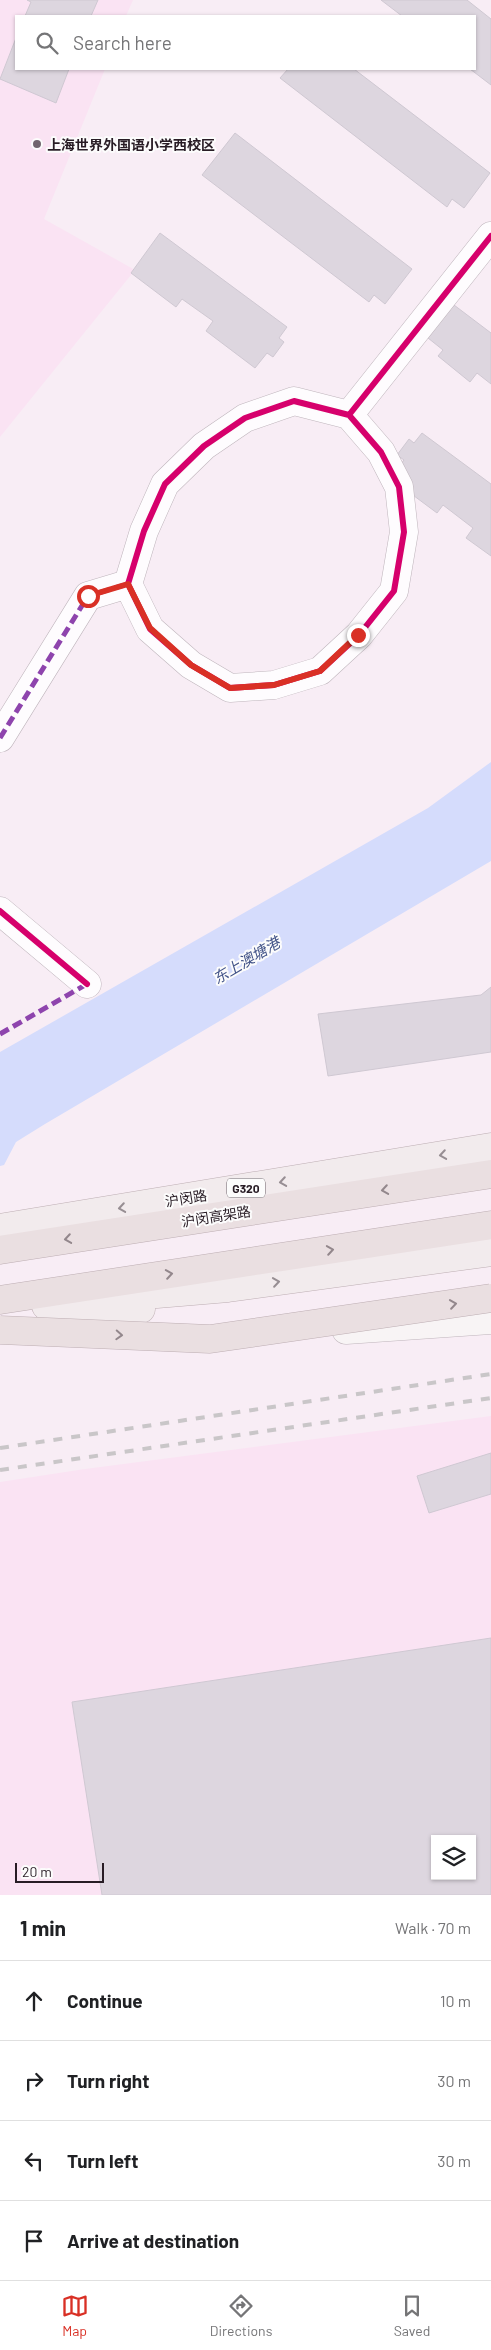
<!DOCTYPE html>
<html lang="en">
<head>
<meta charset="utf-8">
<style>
  :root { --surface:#fff; --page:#f6f6f6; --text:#202124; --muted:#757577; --line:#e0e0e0; --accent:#d93025 }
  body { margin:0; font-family:Barlow,"Noto Sans SC",sans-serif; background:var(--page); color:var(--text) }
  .controls { position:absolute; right:15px; bottom:15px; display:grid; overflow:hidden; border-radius:0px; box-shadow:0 1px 4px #0004 }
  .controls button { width:45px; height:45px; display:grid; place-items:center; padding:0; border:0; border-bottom:1px solid var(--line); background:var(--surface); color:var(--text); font:25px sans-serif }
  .scale { position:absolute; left:15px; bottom:12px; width:89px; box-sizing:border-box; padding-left:5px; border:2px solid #281c25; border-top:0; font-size:14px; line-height:18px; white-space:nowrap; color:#281c25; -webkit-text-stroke:4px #fcfcfc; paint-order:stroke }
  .stop { position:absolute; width:15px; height:15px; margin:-11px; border:4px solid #d93025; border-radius:50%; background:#fff }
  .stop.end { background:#d93025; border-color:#fff; box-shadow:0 1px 5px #0008 }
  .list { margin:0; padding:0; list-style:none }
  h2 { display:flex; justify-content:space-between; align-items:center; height:65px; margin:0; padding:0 20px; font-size:21px }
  h2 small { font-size:16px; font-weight:400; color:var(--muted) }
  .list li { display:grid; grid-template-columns:32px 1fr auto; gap:15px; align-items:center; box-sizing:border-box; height:80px; padding:0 20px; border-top:1px solid var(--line) }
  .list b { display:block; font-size:19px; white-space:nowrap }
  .list em { font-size:16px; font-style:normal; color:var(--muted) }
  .icon { flex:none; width:28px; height:28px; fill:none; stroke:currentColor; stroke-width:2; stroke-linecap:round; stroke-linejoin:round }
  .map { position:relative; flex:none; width:491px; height:1895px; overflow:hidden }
  .search { position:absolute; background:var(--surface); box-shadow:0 1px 4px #0004; left:15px; right:15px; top:15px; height:55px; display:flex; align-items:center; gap:12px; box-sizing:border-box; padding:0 18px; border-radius:0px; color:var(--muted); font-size:19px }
  .sheet { height:385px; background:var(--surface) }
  nav { display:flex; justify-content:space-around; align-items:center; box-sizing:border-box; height:70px; border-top:1px solid var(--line); background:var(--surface); font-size:14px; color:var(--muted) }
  nav a { display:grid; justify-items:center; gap:2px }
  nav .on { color:var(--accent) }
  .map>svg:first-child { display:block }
  .built { fill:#fae3f3; fill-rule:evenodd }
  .water { fill:#d5dcfc }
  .building { fill:#ddd6df; stroke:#cfc8d2; fill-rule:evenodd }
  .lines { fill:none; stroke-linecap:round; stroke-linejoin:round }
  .street-casing { stroke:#bfb5bc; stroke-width:29 }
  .secondary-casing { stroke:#bfb5bc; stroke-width:29 }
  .primary-casing { stroke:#bdaeb3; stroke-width:29 }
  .highway-casing { stroke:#bdaeb3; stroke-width:29 }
  .street { stroke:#fefcfe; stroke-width:28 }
  .secondary { stroke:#f8f4f5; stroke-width:28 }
  .primary { stroke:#f2ebed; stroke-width:28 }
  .highway { stroke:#eadfe1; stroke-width:28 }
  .rail { stroke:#c9c6c8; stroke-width:4; stroke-dasharray:9 9; stroke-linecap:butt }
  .highway-bridge-casing { stroke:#bdaeb3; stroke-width:29; stroke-linecap:butt }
  .highway-bridge { stroke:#eadfe1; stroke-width:28 }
  .quiet { stroke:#8e44ad; stroke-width:5; stroke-dasharray:10 5; stroke-linecap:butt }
  .cycleway-casing { stroke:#fcfcfc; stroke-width:9 }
  .cycleway { stroke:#d6006c; stroke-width:6 }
  .oneway { stroke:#978e93 }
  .oneway2 { stroke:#93878c }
  .route { stroke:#d93025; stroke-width:6 }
  .poi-dot { fill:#71656e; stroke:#fcfcfc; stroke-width:2 }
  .labels { text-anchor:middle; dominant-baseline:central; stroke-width:4; stroke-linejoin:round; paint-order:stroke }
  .shield { fill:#fcfcfc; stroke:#685f66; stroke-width:1 }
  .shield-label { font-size:12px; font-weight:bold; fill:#281c25 }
  .poi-label { font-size:14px; font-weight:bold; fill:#281c25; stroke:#fcfcfc; text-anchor:start }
  .street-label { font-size:14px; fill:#281c25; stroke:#fcfcfc }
  .water-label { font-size:15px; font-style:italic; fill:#425388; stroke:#fcfcfc }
</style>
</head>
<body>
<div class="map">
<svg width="491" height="1895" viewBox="0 0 491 1895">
  <rect width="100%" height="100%" fill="#f8edf5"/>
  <!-- built -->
  <path class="built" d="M0,0H133L126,16H16V69H105L44,219L135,270L0,437Z
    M491,1416V1895H0V1482L85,1469ZM435,1839H472V1876H435Z"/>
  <!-- water -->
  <path class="water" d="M491,762V861L45,1124L16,1142L4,1165L0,1166V1052L428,808Z"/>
  <!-- building -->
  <path class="building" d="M27,0H98L91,16H25L31,2Z
    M381,0H467L491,19V85L470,69H475V16H402Z
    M16,38V69H69L56,103L0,79Z
    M288,69H354L490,173L464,208L452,199L447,207L280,78Z
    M235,133L412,269L385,304L374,295L369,302L202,175Z
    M160,233L287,327L279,338L284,342L273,357L267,353L255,368L206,331L213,321L182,299L176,307L131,273Z
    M454,305L491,333V384L477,373L470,382L438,356L443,350L428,338Z
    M422,433L491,484V556L466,538L473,528L443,505L437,513L390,478L404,460L397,455L409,439L414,443Z
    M491,987V1052L328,1076L318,1014L481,995Z
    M491,1453V1494L429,1513L417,1476Z
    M491,1638V1895H102L72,1702ZM435,1839H472V1876H435Z"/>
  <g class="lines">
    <!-- street casing -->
    <g class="street-casing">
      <path id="street" d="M294,401L349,415L381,452L399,487L404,532L394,591L359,635L320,671L274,685L230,688L191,665L150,629L128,584L144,531L165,484L204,446L245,418Z
        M349,415L491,236
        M0,738L88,596L128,584
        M0,911L87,984"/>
    </g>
    <!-- secondary casing -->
    <g class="secondary-casing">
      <path id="secondary" d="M346,1330L491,1320"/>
    </g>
    <!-- primary casing -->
    <g class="primary-casing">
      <path id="primary" d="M0,1228L491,1147
        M46,1306L109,1298L228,1288L491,1252
        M58,1326L92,1321L141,1309"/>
    </g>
    <!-- highway casing -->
    <g class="highway-casing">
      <path id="highway" d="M0,1250L491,1174
        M0,1300L491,1225"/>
    </g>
    <!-- street -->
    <use href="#street" class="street"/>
    <!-- secondary -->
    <use href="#secondary" class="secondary"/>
    <!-- primary -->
    <use href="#primary" class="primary"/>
    <!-- highway -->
    <use href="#highway" class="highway"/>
    <!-- rail -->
    <path class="rail" d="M0,1448L491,1374
      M0,1470L491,1398"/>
    <!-- highway-bridge casing -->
    <g class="highway-bridge-casing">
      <path id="highway-bridge" d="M0,1330L210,1339L491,1298"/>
    </g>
    <!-- highway-bridge -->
    <use href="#highway-bridge" class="highway-bridge"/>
    <!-- quiet -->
    <path class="quiet" d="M0,738L88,596L128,584
      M0,1034L87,984L84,982"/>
    <!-- cycleway casing -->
    <g class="cycleway-casing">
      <path id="cycleway" d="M294,401L349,415L381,452L399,487L404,532L394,591L359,635L320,671L274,685L230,688L191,665L150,629L128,584L144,531L165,484L204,446L245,418Z
        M349,415L491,236
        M0,911L87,984"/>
    </g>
    <!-- cycleway -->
    <use href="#cycleway" class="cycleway"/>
  </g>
  <!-- one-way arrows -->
  <defs><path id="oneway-chevron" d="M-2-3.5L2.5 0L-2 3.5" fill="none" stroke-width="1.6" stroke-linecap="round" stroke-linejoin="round" transform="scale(1.25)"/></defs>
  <g class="oneway">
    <use href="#oneway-chevron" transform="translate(443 1155) rotate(171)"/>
    <use href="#oneway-chevron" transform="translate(283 1182) rotate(171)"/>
    <use href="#oneway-chevron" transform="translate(122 1208) rotate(171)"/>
    <use href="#oneway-chevron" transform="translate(276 1282) rotate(-8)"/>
  </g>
  <g class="oneway2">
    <use href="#oneway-chevron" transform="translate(385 1190) rotate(171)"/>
    <use href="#oneway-chevron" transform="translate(68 1239) rotate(171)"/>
    <use href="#oneway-chevron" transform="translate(330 1250) rotate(-9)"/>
    <use href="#oneway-chevron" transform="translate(169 1274) rotate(-9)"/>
    <use href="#oneway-chevron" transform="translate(453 1304) rotate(-8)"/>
    <use href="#oneway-chevron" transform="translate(119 1335) rotate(3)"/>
  </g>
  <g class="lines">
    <!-- route -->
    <path class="route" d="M88,596L128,584L150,628L191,665L230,688L274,685L320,671L358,635"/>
  </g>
  <!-- markers -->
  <circle class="poi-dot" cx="37" cy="144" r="5"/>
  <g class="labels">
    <!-- shield labels -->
    <rect class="shield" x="227" y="1178.5" width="38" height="19" rx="4"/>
    <g class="shield-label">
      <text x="246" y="1188">G320</text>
    </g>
    <!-- poi labels -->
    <g class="poi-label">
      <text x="47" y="144">上海世界外国语小学西校区</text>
    </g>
    <!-- street labels -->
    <g class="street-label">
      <text transform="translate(186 1198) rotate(-9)">沪闵路</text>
      <text transform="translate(216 1216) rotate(-9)">沪闵高架路</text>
    </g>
    <!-- water labels -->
    <g class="water-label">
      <text transform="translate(246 960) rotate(-31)">东上澳塘港</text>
    </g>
  </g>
</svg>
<div class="controls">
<button><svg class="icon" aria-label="layers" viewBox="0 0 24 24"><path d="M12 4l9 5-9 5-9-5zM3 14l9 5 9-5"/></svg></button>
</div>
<div class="scale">20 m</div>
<div class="stop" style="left:88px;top:596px"></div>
<div class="stop end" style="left:358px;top:635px"></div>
<div class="search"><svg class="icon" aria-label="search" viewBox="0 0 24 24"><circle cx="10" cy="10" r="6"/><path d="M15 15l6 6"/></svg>Search here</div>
</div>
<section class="sheet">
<h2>1 min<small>Walk · 70 m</small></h2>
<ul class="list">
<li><svg class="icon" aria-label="ahead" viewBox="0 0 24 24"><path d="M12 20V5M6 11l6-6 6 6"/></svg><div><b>Continue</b></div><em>10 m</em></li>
<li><svg class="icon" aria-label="right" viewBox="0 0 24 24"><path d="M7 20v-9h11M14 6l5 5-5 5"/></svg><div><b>Turn right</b></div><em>30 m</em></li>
<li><svg class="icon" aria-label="left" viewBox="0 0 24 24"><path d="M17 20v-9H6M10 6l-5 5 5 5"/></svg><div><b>Turn left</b></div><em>30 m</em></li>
<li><svg class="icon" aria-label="arrive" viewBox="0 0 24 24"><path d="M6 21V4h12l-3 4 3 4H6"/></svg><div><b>Arrive at destination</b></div></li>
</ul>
</section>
<nav>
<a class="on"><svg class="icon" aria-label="map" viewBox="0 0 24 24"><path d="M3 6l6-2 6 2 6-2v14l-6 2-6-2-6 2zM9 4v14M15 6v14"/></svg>Map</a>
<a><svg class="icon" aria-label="directions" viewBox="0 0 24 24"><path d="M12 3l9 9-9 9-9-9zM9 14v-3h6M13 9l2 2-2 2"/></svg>Directions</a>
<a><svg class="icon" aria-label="saved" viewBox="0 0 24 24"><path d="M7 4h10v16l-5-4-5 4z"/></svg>Saved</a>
</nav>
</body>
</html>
